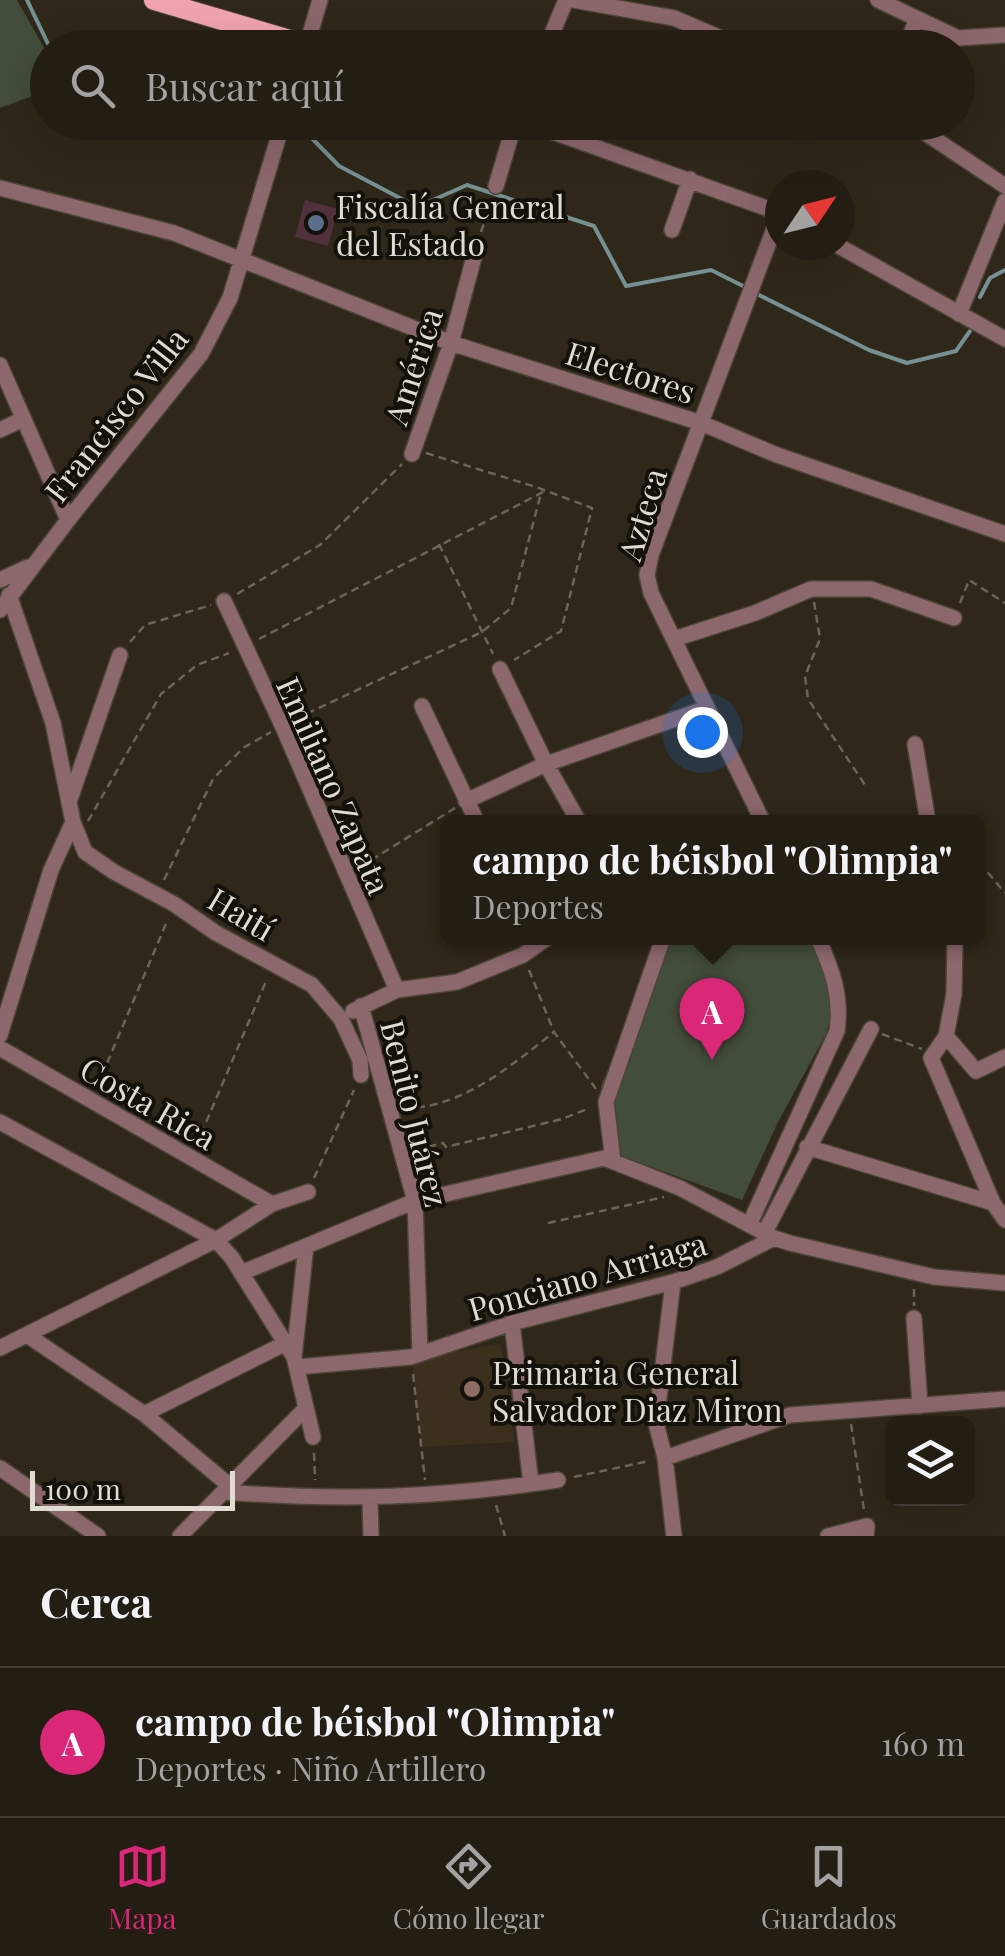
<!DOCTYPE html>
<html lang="es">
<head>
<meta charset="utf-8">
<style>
  :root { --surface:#231d13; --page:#2f2a21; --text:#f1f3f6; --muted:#a3a2a0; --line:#403b33; --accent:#db2777 }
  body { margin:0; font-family:"Playfair Display",serif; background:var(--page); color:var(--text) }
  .controls { position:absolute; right:30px; bottom:30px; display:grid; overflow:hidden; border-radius:15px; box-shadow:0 10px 40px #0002 }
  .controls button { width:90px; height:90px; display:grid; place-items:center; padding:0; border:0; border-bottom:2px solid var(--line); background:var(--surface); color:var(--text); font:50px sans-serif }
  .compass { position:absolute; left:765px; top:170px; width:90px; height:90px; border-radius:50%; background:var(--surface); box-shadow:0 10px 40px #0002; rotate:55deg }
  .scale { position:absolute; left:30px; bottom:25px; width:205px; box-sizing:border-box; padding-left:10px; border:5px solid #e1dcd3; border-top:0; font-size:28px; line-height:35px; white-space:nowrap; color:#e1dcd3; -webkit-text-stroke:8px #14100a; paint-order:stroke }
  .you { position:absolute; left:702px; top:732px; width:35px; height:35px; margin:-25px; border:8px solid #fff; border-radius:50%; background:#1a73e8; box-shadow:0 0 0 15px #1a73e833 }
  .badge { display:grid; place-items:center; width:65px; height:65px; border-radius:50%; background:var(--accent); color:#fff; font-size:32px; font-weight:700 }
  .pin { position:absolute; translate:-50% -82px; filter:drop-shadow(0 2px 5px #0008) }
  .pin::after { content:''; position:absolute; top:52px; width:35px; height:30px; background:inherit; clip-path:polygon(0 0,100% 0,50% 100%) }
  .popup { position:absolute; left:440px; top:815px; width:545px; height:130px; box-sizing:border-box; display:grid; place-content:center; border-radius:15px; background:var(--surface); filter:drop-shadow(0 2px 8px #0005); font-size:32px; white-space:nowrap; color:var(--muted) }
  .popup b { font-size:38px; color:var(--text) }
  .popup::after { content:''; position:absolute; left:50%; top:100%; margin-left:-20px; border:20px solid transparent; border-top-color:var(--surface) }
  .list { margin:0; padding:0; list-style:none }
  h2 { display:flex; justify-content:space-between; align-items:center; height:130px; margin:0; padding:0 40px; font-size:42px }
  h2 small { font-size:32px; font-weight:400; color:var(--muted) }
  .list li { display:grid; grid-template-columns:65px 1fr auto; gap:30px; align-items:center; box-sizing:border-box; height:150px; padding:0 40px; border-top:2px solid var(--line) }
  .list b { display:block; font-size:38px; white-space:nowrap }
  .list p { margin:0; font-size:32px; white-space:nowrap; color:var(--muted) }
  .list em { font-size:32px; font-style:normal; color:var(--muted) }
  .icon { flex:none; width:55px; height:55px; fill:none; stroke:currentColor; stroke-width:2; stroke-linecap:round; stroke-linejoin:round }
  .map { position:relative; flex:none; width:1005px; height:1536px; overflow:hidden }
  .search { position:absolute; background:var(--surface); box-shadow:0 10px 40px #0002; left:30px; right:30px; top:30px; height:110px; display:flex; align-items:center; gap:25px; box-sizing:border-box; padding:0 35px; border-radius:55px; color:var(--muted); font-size:38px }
  .sheet { height:280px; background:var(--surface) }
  nav { display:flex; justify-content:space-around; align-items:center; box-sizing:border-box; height:140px; border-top:2px solid var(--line); background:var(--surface); font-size:28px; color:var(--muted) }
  nav a { display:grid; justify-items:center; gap:5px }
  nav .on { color:var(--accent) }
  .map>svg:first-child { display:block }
  .built { fill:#3b301d }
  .green { fill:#434d3b }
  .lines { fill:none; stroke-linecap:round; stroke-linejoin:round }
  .stream { stroke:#749093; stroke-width:4 }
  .building { fill:#50313c }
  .minor-casing { stroke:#4b4437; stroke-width:18 }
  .major-casing { stroke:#4b4437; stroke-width:22 }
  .path { stroke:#6b6457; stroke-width:2.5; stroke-dasharray:8 5; stroke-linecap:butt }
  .minor { stroke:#8c676c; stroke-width:15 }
  .major { stroke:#f1a4b0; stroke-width:20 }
  .service-dot { fill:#5c6f8a; stroke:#14100a; stroke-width:4 }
  .education-dot { fill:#8d6e63; stroke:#14100a; stroke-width:4 }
  .labels { text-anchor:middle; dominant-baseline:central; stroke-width:8; stroke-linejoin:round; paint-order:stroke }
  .poi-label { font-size:32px; fill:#e1dcd3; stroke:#14100a; text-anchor:start }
  .street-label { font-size:32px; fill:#e1dcd3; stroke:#14100a }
</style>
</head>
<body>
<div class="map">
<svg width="1005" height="1536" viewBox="0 0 1005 1536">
  <rect width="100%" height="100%" fill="#2f2719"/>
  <!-- built -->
  <path class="built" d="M501,1344L514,1442L421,1447L412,1359Z"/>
  <!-- green -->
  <path class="green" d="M0,0H17L47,53L48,90L0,108Z
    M665,938H815L834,1004L826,1034L778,1122L742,1200L618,1155L601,1086Z"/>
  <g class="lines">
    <!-- stream -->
    <path class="stream" d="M27,0L50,48
      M296,122L339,166L417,207L467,185L594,226L626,286L711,270L749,289
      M757,294L869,350L907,363L956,351L970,331
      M980,297L990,278L1005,270"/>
  </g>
  <!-- building -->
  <path class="building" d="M208,122H256L250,139Z
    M305,200L338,209L328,246L295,237Z"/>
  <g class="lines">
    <!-- minor casing -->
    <g class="minor-casing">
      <path id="minor" d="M573,0L674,18L744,48
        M878,0L958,38L1005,35
        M306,48L320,0
        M546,48L566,0
        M906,48L916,20
        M525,122L780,213
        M909,122L1005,186
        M496,186L515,122
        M0,188L174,233L451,343L701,423L777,455L1005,534
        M672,230L690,179
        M837,245L1005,339
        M959,314L1005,201
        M0,365L68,520
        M0,430L23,419
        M412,454L451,343L477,246
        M0,580L28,567
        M9,595L53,723L73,822L85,852L114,872L174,904L216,933L312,985L341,1019L360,1060L361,1075
        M224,601L282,725L397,990
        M0,610L68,520L201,354L230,298L283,122
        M674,639L755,613L811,589H871L954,618
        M500,669L546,764L579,822
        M422,706L477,822
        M915,744L928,822
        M466,801L546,764L707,708
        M69,802L120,655
        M763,822L651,593L647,575L651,555L780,213
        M955,938L954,994L946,1036L931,1058L993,1203L1005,1220
        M361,1006L415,1201L420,1354
        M353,1011L397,990L457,982L523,955L547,938
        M0,1035L51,870L73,822
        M946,1036L976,1071L1005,1057
        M0,1048L272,1204
        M0,1122L216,1240L232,1258L294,1357
        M807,1147L993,1203
        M613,1161L606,1102L663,938
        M750,1223L837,1031C842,996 832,970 818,938
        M765,1232L871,1029
        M306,1246L294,1357L313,1437
        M241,1273L415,1201L604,1158L680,1188L774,1238L790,1243L934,1277L1005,1283
        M673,1282L656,1423L665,1458L674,1536
        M914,1318L920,1406
        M512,1323L531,1484
        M27,1335L144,1414L230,1486
        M0,1348L216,1240L272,1204L308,1192
        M297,1367L411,1357L512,1323L673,1282L717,1267L774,1238
        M144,1414L286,1343
        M665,1458L790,1415L1005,1399
        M0,1468L98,1536
        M224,1492C343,1501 440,1498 558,1480
        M370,1499L371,1536
        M180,1536L306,1408
        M828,1536L867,1526L866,1536"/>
    </g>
    <!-- major casing -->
    <g class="major-casing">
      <path id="major" d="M154,0L307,45"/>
    </g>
    <!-- path -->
    <path class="path" d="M481,232L491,202
      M426,453L536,487L592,508L561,631L514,660
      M439,544L493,654
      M237,594L320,545L402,464
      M814,602L820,639L805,676L808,699L865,785
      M960,603L969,580L1005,603
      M259,639L545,491
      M130,642L145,625L211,605
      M295,719L482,632L511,608L541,493
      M88,821L161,694L197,665L229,653
      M360,867L455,808
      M977,870L984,868L1005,893
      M164,880L213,779L243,748L271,732
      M529,970L554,1032L596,1089
      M882,1034L922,1049
      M97,1087L168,919
      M404,1108C461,1109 512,1065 554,1032
      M196,1146L267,979
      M416,1150L443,1143L446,1147L562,1119L590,1108
      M314,1178L354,1090
      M548,1223L664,1197
      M914,1289V1306
      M413,1374L425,1480
      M851,1424L864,1510
      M314,1453L315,1480
      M574,1477L649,1461
      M496,1505L505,1536"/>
    <!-- minor -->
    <use href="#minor" class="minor"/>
    <!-- major -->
    <use href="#major" class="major"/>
  </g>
  <!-- markers -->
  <circle class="service-dot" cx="316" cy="223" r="10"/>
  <circle class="education-dot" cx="472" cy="1389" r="10"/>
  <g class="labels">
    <!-- poi labels -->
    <g class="poi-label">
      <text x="336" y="205">Fiscalía General<tspan x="336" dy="37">del Estado</tspan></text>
      <text x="492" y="1371">Primaria General<tspan x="492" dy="37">Salvador Diaz Miron</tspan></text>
    </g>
    <!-- street labels -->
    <g class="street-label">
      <text transform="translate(412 366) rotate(-72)">América</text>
      <text transform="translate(631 371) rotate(18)">Electores</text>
      <text transform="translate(115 414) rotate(-52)">Francisco Villa</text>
      <text transform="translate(641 514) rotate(-73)">Azteca</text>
      <text transform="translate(335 785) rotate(66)">Emiliano Zapata</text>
      <text transform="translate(242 913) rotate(31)">Haití</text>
      <text transform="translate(149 1102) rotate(30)">Costa Rica</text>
      <text transform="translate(416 1113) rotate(76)">Benito Juárez</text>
      <text transform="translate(587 1275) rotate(-16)">Ponciano Arriaga</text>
    </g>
  </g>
</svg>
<div class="controls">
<button><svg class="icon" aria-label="layers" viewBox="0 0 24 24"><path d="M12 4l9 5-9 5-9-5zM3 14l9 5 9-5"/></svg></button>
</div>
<svg class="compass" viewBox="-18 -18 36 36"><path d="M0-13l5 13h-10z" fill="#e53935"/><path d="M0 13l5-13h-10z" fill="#a3a2a0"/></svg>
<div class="scale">100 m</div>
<div class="you"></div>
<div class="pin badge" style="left:712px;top:1060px">A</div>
<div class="popup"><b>campo de béisbol &quot;Olimpia&quot;</b>Deportes</div>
<div class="search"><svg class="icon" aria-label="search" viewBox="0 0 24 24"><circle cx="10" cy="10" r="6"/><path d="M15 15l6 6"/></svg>Buscar aquí</div>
</div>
<section class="sheet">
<h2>Cerca<small></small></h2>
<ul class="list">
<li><span class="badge">A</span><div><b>campo de béisbol &quot;Olimpia&quot;</b><p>Deportes · Niño Artillero</p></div><em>160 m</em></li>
</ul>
</section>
<nav>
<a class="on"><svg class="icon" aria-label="map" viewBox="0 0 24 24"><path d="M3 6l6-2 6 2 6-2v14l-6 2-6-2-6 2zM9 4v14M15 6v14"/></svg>Mapa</a>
<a><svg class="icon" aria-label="directions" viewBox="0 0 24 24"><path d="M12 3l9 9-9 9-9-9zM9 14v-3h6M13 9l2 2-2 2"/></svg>Cómo llegar</a>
<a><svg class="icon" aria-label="saved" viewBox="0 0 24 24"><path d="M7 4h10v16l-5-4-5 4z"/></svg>Guardados</a>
</nav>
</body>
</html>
